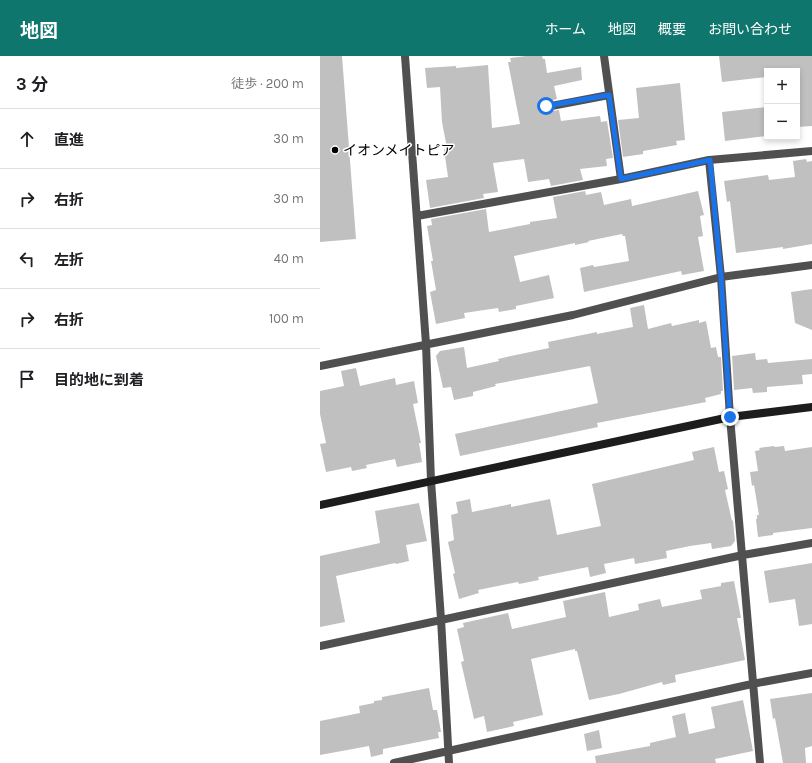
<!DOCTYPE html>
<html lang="ja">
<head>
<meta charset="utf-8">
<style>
  :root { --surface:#fff; --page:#f6f6f6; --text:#202124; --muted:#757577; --line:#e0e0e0; --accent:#0f766e }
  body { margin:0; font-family:Karla,"Noto Sans JP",sans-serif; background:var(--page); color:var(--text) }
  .controls { position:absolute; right:12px; top:12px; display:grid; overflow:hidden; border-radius:0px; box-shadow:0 2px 6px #0003 }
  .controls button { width:36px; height:36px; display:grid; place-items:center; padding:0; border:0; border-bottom:1px solid var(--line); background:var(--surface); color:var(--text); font:20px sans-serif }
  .stop { position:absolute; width:12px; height:12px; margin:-9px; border:3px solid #1a73e8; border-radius:50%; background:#fff }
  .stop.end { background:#1a73e8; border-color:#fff; box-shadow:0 1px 4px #0008 }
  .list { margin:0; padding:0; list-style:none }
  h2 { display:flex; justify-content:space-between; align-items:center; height:52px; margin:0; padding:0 16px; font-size:17px }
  h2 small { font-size:13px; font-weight:400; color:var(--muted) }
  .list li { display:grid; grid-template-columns:26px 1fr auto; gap:12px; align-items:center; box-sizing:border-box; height:60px; padding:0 16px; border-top:1px solid var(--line) }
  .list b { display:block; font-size:15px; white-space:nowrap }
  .list em { font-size:13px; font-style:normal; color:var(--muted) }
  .icon { flex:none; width:22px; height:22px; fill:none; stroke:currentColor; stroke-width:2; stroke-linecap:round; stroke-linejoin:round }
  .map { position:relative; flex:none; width:492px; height:707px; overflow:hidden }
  header { display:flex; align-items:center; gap:24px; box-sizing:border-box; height:56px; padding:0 20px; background:var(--accent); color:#fff }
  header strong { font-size:19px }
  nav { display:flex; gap:22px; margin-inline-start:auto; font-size:14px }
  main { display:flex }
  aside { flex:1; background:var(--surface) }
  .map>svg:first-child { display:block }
  .building { fill:#c0c0c0 }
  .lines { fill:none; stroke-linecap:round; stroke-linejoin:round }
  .street { stroke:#505050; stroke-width:8 }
  .secondary { stroke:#1d1d1d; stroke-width:8 }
  .route { stroke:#1a73e8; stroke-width:5 }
  .poi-dot { fill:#000; stroke:#fff; stroke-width:1.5 }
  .labels { text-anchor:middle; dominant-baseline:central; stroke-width:3; stroke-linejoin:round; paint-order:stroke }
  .poi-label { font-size:14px; fill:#000; stroke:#fff; text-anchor:start }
</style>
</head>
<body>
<header>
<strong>地図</strong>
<nav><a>ホーム</a><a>地図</a><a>概要</a><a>お問い合わせ</a></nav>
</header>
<main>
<aside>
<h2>3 分<small>徒歩 · 200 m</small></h2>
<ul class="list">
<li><svg class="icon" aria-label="ahead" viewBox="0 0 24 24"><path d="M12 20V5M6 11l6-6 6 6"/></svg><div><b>直進</b></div><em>30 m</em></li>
<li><svg class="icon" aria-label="right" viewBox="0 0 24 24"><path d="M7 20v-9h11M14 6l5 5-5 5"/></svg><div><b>右折</b></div><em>30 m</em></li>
<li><svg class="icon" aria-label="left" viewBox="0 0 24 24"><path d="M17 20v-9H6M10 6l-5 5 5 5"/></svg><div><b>左折</b></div><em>40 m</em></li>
<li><svg class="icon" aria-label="right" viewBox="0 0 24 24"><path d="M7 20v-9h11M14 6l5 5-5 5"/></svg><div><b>右折</b></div><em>100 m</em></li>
<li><svg class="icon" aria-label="arrive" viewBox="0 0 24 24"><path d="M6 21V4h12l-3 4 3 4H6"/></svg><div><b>目的地に到着</b></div></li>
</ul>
</aside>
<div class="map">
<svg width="492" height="707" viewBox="0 0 492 707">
  <rect width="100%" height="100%" fill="#fff"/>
  <!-- building -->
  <path class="building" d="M0,0H22L36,183L0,186Z
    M206,0H222L223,3H225L227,17L261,11L262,24L234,30L237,43L223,47L221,52L225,56L239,54L241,65L280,60L281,66L287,65L293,102L286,103L287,110L260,113L263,124L231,130L229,123L208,126L204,103L173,107L178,136L163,138L164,142L110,152L106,124L128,121L124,93L127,92L122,66L120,31L107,32L105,12L136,10V12L168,9L172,72L200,68L188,6H191L190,2Z
    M399,0H492V70L477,71V14L447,15V21L402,26Z
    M360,27L365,84L356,85L357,89L323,95V98L303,101L298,64L319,62L316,32Z
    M447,51V80L405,85L402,56Z
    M486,103L487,106L492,105V188L463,193V191L416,197L410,145L407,146L404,125L448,119L449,124L475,121L473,105Z
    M265,135L266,139L281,136L284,149L311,143L312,150L378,135L384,159L380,160L383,180L378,181L384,215L362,219L361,215L264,236L260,212L273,209L274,211L309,205L305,180H303L302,178L268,185L269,186L255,189V187L194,200L200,226L229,219L234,242L196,250V253L179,256L178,252L144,257L145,262L116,268L110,236L116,234L111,205H113L107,170L112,169L111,163L166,153L169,176L210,168V166L237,162L233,141Z
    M492,233V274L475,267L471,236Z
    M324,249L328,273L351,267L352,270L379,264V267L386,265L391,292L396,291L398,301H401L403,335H401V338L385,342L386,346L277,367L278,371L140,400L135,378L278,347L270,310L175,328L176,330L153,336V340L134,344L131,331L123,332L116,300L120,295L144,291L147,312L179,305L178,303L191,300L229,292L228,286L277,276V278L313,271L310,252Z
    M435,297L436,304L447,303L448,307L492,303V318L482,319L483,328L447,331V336L433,337L432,332L414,334L412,300Z
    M36,312L40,330L75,322L76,329L94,325L98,347L93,348L101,387H99L102,406L77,411L75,403L46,409L47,412L32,415L31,411L6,416L0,388L6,387L0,358V335L24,330L21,315Z
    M454,390L455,391L464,390L465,395L492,391V472L453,477V479L438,481L436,463H437V459H439L434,429L432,430L430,416L438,415L435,395L440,394L439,392Z
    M394,391L399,416L404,415L408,433L405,434L412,465L413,464L415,485L411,490L392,493L391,487L370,490L346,495L347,502L315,508L314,502L284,508L286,517L270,521L268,511L218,521L219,524L199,528L198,526L158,534L159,537L139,543L133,518L135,517L128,486L134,484L131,459L138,457L136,446L150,443L152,456L191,448V451L230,443L237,479L281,470L272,428L374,404L372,396Z
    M99,447L107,485L86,489L89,505L76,508L75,507L16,520L25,566L0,571V500L60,487L55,455Z
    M492,507V568L479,570L475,543L449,547L444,515Z
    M414,525L421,562H417L425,604L355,619L356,626L343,629L342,626L299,638L269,644L257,595H255V593L211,603L223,659L193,666L194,670L167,676L164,660L154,663L141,606L144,605L137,573L144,571L143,567L188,557L192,573L246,561L243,545L285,536L289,561L319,554L318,548L340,543L342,551L382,543L380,534L401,530V527Z
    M109,632L113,654H117L121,676H118L119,682L63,693V698L51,701L49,690L0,699V665L40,657L39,650L54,647V645L62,644V641Z
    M492,637V690L485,692L486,707H463L455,662L453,663L450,643Z
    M423,644L433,695L395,703L396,707H276L275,700L330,690V687L356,681L352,660L365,657L369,678L395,672L391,651Z
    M279,674L282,692L267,695L264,678Z"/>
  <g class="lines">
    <!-- street -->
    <path class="street" d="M85,0L106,288L111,425L121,563L129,707
      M284,0L301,123
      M226,51L289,39
      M389,104L401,221L410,361L440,707
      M97,160L301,123L389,104L492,95
      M0,310L253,259L401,221L492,209
      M0,590L423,499L492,487
      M74,707L432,628L492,617"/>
    <!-- secondary -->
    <path class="secondary" d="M0,449L410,361L492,351"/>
  </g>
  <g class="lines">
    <!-- route -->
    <path class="route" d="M226,50L289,39L301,123L390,104L401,221L410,361"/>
  </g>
  <!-- markers -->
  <circle class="poi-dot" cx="15" cy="94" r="4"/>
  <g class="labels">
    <!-- poi labels -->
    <g class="poi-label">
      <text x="23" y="94">イオンメイトピア</text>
    </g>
  </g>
</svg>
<div class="controls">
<button>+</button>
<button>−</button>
</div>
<div class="stop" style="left:226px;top:50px"></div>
<div class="stop end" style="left:410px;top:361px"></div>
</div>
</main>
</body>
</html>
